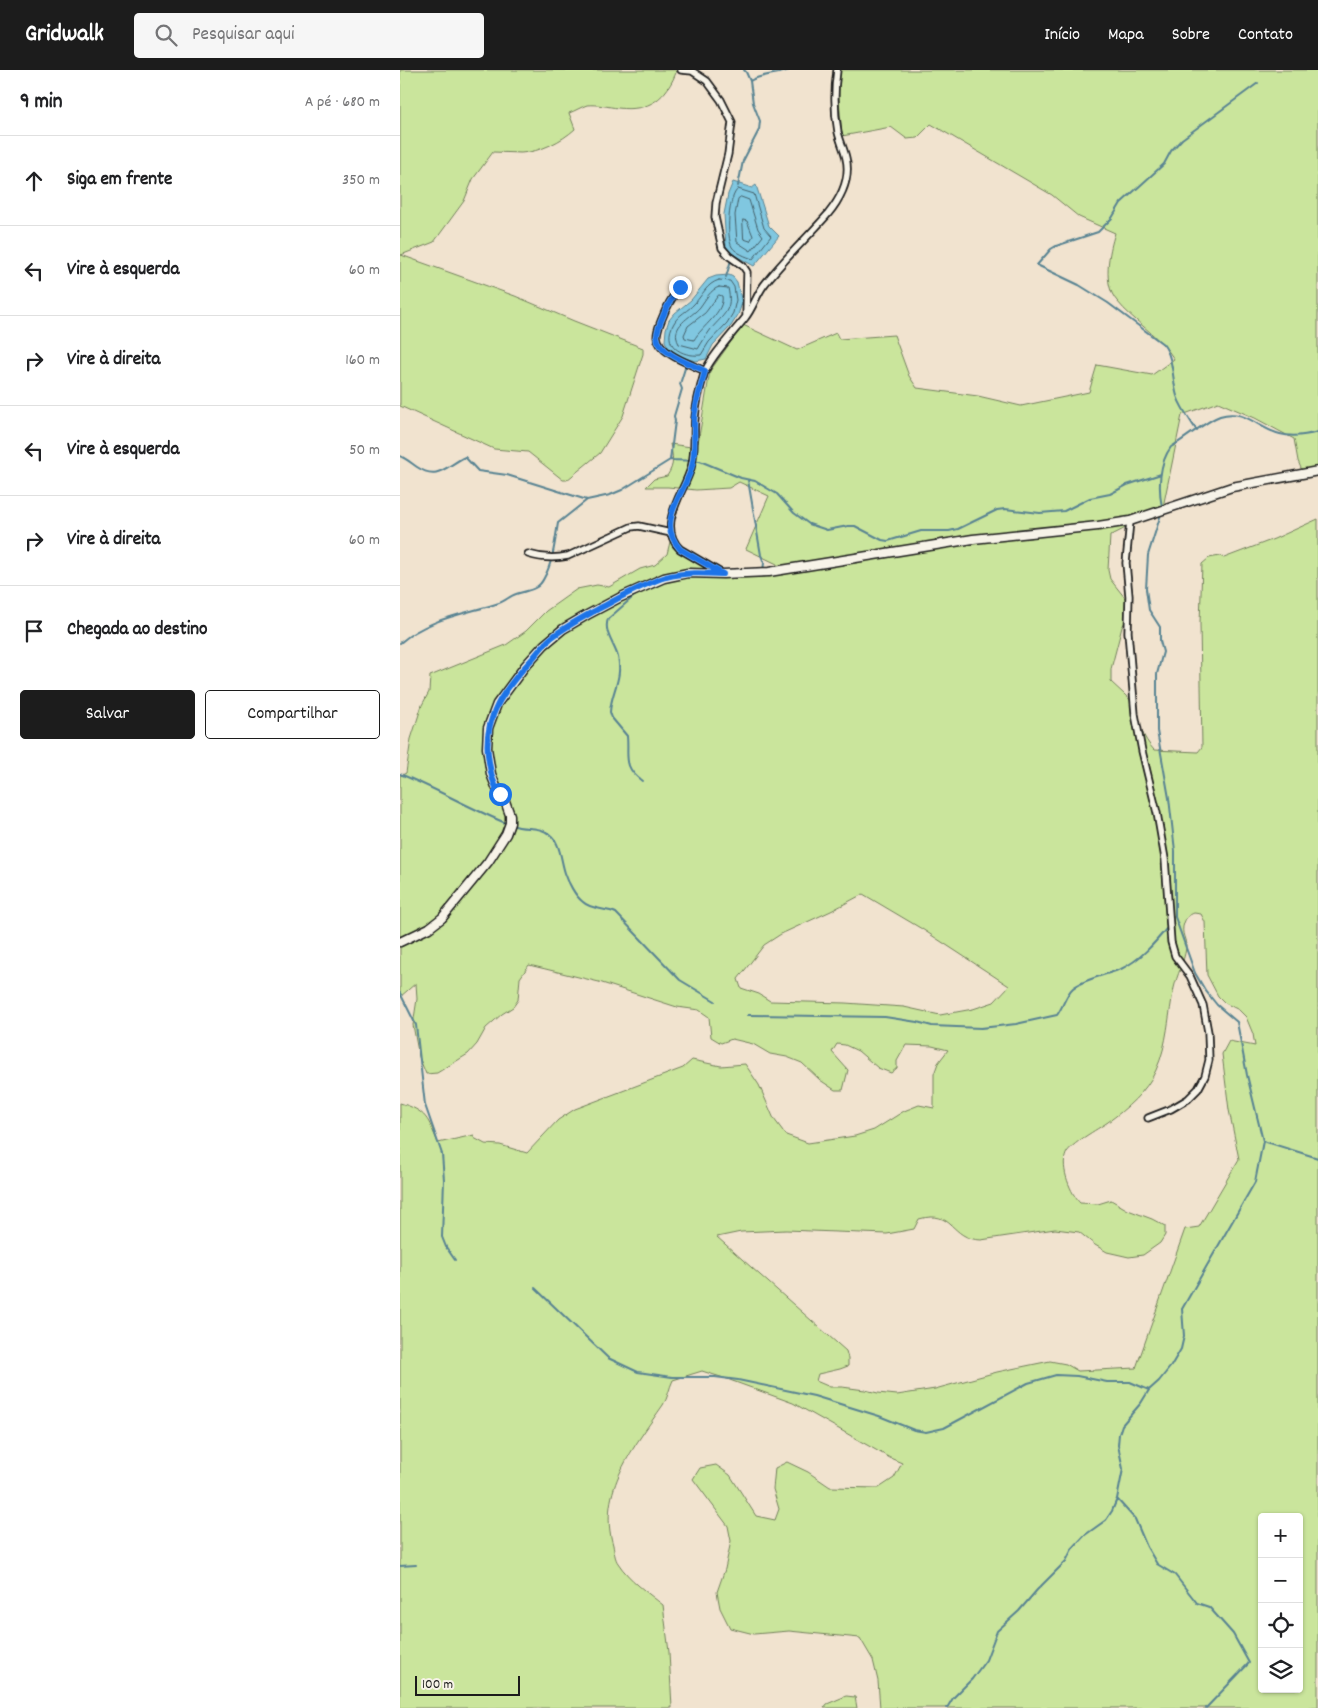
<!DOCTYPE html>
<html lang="pt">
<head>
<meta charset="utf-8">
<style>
  :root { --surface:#fff; --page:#f6f6f6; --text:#202124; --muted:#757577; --line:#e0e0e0; --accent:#1c1c1c }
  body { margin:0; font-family:Dekko,sans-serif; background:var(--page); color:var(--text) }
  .controls { position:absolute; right:15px; bottom:15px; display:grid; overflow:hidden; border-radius:5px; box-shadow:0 1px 4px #0004 }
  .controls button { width:45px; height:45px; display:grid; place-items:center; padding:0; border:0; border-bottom:1px solid var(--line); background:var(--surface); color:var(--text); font:25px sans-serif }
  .scale { position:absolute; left:15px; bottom:12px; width:105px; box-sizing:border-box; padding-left:5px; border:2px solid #1c1c1c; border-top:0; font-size:14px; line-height:18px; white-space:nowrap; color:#1c1c1c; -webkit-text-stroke:4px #f7f3e8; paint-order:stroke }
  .stop { position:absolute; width:15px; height:15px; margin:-11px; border:4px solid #1a73e8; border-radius:50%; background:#fff }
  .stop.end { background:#1a73e8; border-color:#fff; box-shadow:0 1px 5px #0008 }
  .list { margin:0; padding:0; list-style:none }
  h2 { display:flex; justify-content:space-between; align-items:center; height:65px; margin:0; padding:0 20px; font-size:21px }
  h2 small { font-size:16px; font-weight:400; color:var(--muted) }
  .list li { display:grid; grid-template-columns:32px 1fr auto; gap:15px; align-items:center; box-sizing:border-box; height:90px; padding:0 20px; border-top:1px solid var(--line) }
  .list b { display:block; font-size:19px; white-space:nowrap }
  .list em { font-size:16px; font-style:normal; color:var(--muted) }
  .actions { display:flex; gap:10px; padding:15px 20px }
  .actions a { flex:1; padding:11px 0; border:1px solid var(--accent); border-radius:5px; text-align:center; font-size:18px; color:var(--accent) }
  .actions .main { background:var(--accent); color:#fff }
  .icon { flex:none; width:28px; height:28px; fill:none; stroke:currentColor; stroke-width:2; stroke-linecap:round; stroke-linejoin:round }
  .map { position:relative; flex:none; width:918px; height:1638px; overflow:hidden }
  header { display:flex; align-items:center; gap:30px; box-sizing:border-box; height:70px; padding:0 25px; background:var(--accent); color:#fff }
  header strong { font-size:24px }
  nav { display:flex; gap:28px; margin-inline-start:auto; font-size:18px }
  .search { width:350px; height:45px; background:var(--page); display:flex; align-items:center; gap:12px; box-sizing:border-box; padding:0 18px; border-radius:5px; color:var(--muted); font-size:19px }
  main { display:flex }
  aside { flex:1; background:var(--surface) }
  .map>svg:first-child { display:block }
  .green { fill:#cae59c; stroke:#73805c; fill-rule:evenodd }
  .water { fill:#80c7e0; stroke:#588392 }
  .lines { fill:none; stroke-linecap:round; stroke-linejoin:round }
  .shore { stroke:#44606a; stroke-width:1 }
  .stream { stroke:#588392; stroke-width:2 }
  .street-casing { stroke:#1c1c1c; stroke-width:9 }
  .secondary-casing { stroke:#1c1c1c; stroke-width:11 }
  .street { stroke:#f7f3e8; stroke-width:5.5 }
  .secondary { stroke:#f7f3e8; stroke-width:8 }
  .route { stroke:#1a73e8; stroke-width:6 }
</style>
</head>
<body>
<header>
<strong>Gridwalk</strong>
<div class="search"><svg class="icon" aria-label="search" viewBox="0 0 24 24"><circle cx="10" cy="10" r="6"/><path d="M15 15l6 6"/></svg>Pesquisar aqui</div>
<nav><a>Início</a><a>Mapa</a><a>Sobre</a><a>Contato</a></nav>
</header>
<main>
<aside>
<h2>9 min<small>A pé · 680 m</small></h2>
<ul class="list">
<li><svg class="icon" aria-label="ahead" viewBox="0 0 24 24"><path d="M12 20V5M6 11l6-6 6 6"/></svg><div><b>Siga em frente</b></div><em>350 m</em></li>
<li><svg class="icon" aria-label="left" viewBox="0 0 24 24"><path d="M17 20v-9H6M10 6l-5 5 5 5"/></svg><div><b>Vire à esquerda</b></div><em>60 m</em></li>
<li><svg class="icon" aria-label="right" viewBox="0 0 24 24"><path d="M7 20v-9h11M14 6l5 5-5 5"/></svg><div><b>Vire à direita</b></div><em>160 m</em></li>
<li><svg class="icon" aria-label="left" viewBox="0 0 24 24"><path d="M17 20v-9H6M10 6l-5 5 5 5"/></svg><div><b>Vire à esquerda</b></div><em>50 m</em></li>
<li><svg class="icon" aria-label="right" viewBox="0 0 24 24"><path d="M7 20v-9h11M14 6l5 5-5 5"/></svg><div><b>Vire à direita</b></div><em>60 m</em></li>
<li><svg class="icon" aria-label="arrive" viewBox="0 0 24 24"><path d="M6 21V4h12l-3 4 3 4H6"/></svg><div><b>Chegada ao destino</b></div></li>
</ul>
<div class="actions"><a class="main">Salvar</a><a>Compartilhar</a></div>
</aside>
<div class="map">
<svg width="918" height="1638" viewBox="0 0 918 1638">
  <rect width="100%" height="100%" fill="#f1e3cf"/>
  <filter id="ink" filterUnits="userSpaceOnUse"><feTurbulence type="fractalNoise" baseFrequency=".02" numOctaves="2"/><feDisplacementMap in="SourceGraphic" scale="10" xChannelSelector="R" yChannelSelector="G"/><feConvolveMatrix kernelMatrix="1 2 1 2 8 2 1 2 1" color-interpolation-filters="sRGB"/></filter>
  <g filter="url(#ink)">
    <!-- green -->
    <path class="green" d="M0,0H277C267,28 249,42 218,38C209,37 197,34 187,35C181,37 175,41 169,43L175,59C162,71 140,82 121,83C112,83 102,82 93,82L73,109L64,131L34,172L1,185L115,226L174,251L243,278V284L223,346L200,383L167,410H163L128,382L94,379L0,336Z
      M439,0H918V400L903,403L898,391L894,369L855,348L818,332L782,345L762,442L745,448L710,466L708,500L710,509L729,533L730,543L722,557L711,599V612L738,637C737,653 743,668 754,680L798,682L802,677L800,553L802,494L809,488L820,486L824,488L874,469L918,449V1638H480L478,1611L473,1590L460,1568L389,1561L354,1564L330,1558L320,1538L317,1522L325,1499L331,1471L328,1456L293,1409L300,1398L316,1395L330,1405L356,1446L375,1450L379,1439L373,1419L375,1398L387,1392L408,1402L430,1417L479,1418L494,1408L502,1393L490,1388L393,1333L327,1309L302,1301L273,1310C269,1318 268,1328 263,1335C234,1377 197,1421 213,1475C214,1481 215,1489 218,1493C229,1510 248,1523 263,1535L269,1582L272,1638H0V1033C27,1041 28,1049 38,1073L74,1065V1068L85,1074L100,1075L127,1083L158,1050L175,1039L283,998L292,990L321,996L345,994L359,1015L374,1049L386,1065L408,1073L455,1066L474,1060L504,1041L519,1035L534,1038V1004L538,993L548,980L532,976L506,975L497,991V998L491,1003L478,998L458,981L445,975L437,974L432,982L448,1000L443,1020H435L420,1010L402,993L387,987L370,984L353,974L332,969L321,973L311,967L309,947L299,940L277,937L199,912L129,895L120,908L118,930L113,937L102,944L86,958L77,974L68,984L37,1003L26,1004L19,987L13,955L17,929L16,913L0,927V706L6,703L11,669L22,635L29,622L30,606L106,575L126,561L146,541L177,519L197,515L209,517L240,499L255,495L267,484L270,472L282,483L310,493L319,503L364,507L375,505L377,494L346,479L369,426L339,412L329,418L296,420L268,417H246L254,409L267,406C275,394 273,387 270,374L291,377L298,373L310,301L343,255L397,280L436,263L439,269L494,265L509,306L517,318L578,326L621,336L689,322L697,295L752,305L774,289C759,265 734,252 717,231C702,214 709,182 715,163L679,147L652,125L531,54L517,68L507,69L491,57L442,66L438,15ZM463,824L522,859L609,916L594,932L573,939L540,945L504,937L445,933L370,931L359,924L341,918L338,909L364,875L381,864L431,841ZM794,843L801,844L805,852L807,905L818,926L825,933L839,940L846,947L853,964L855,976L829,971L822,984L829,1040L839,1089L799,1157L785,1159L736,1298L678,1301L666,1294L650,1291L597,1302L535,1319L497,1325L478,1323L465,1320L442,1317H430L416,1311L418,1304L440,1299L448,1296V1288L446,1281L317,1167L341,1162L386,1160L487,1164L514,1159L519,1149C555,1139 549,1169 581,1170L655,1159L679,1162L695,1175L707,1182L729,1187L743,1185L760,1173L765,1165V1156L752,1149L728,1140L711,1130L698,1134L680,1133C671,1124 660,1098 666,1084C670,1074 698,1059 708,1052C726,1039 747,1021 756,1000C768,974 768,945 774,918C777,905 784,892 786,878C787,869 780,864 784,853C786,847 789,845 794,843ZM862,1447H899V1619H862Z
      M446,1626L455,1627L457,1638H424L427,1634Z"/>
    <!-- water -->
    <path class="water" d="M333,112L352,118L356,115L369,156L379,166L354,196L334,185L326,177L324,144L328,124Z
      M329,205L333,207L337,212L342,233L338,245L331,256L313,275L306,289L296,291L288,289L271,283L265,271L266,259L269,250L275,243L291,230L308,209L316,206Z"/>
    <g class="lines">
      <!-- shore -->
      <path class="shore" d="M338,119L354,124L364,158L371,166L353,189C347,187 336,183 332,177C326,167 328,126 338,119Z
        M341,127L349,130L358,159L363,166L351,181L337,172L335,145L338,129Z
        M343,150L347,151L353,166L350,171L344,169Z
        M319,210L330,211L334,217L336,230L333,243L327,253L309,272L301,285C281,287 261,275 274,253C279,244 288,241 294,234C303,225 306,214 319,210Z
        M319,217L328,218C333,240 324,244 311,259C306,266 302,272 298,279L279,274C269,255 291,248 300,237C306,229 310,220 319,217Z
        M319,225L322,226C325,242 301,257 294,270L285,268L284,265L288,256L305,243Z"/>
      <!-- stream -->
      <path class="stream" d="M350,11C361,4 376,5 389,0
        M338,116L343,91L359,60L360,51L353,33L350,11L346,2L344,0
        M326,207L331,190
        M797,361C790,350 781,338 777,326C772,310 774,288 763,274L708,233L679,215L637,195L651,179L656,176L698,162L712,148L721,133L764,94L771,81L782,69L858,13
        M0,386C7,389 11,393 17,397C38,411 46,396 65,387L78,401L107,405L187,430
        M270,390L275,351L274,346L282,319L280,314L286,295
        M348,410L361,485L364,493L363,501
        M762,437C758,418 759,393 771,377C785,369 806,351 820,346C845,338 858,359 880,364C891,367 907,365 918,362
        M241,522L233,527L208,549C203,562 215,575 218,587C223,609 211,622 210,642L212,648L227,666C229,687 222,696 242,711
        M0,573C27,549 65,544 99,533C105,531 110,526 116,524C127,520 138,521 144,508C153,492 155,471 158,453L187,430L210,425L222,420L270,390L300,391L341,408L355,411L377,424L394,443L409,454L427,460L448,456H455L482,470L488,471L521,461H549L558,459L597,440L605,439L640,443L664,441L690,428L710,424L727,415L761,404
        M0,704C37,719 71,739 108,754
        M112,755C123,760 136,756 146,762C161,770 160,788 165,803C168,812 175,826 183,832C191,840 206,838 216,843L280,910L315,931
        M0,923L16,955L25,1035L42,1084L44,1110L42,1167L46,1177L55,1190
        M348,945L485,947L517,952L532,956L581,958L616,954L657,945C663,937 666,924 673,918C682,910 708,904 721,899C740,890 754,874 767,858
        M863,1071L918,1088
        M135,1218L208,1288L238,1302L272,1307H315L338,1310L414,1326L479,1346L514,1360L526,1362L544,1358L628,1313L656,1305L677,1306L707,1312H730L749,1320
        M717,1429L735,1449L747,1477L757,1494L775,1505L797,1533L809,1537L833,1564L849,1593L806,1638
        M0,1496L16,1495
        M547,1638L553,1628L572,1609L586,1590L597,1561L619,1541L637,1520L666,1491L672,1479L685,1465L706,1450L712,1441L717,1429L723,1399L718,1375L719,1364L722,1355L741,1333L749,1320L759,1311L771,1296L781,1279L784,1266L782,1239L855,1112L863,1071L847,1005L837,952L817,935L805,920L795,903L775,847V781L769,728L757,661V604L763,582L760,571V557L749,540L746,519L748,485L761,444"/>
      <!-- street casing -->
      <g class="street-casing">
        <path id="street" d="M281,0L292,1L307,11L321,30L332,52L328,84L316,133L315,147L322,178L329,186L343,196L347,202L346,245
          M280,217C271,228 266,238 261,251C259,256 257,261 257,266C258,284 291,294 305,301
          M730,451L726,493L729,526L728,562L735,644L742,681L757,743L765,789L771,872L775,886L790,906L803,935L808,962L809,990L805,1006L798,1019L788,1029L771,1039L748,1048
          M128,484C141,488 154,489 168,486L231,457L239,456L271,463
          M321,503L280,479C256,455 284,423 291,398C296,381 293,365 295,348C296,333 300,318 304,304C309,289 334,262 345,248C353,238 356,226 364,215C383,190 407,168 428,144C441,128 451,109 446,88C444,79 440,71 438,62C434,41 434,21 437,0"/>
      </g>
      <!-- secondary casing -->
      <g class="secondary-casing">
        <path id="secondary" d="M0,872L29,858L42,848L88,792L106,764L110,753V745L105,731L97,719L91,704L87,678L88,658L97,634L125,596L144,575L163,559L187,545L221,527L264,508L288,503L323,504L369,502L573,469L698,456L730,451L832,417L918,401"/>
      </g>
      <!-- street -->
      <use href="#street" class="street"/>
      <!-- secondary -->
      <use href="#secondary" class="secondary"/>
    </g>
  </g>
  <g class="lines" filter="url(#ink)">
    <!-- route -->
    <path class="route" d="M100,724C93,714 91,704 89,692C81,648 105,618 133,588C139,581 144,574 151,568C166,556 184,547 200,538C221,527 243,514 266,507C285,502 303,503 323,504L280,479C274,472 270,464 270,455C271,434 287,416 292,396C296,381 294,366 294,350C295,334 301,317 305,301C291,294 258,284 257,266C257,261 259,256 261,251C266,238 271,228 280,217"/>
  </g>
</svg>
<div class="controls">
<button>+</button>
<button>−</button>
<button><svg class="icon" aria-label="locate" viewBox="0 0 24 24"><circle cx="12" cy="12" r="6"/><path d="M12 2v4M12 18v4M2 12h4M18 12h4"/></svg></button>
<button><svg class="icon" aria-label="layers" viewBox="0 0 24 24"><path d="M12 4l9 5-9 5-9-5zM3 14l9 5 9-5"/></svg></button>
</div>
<div class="scale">100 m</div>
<div class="stop" style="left:100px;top:724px"></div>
<div class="stop end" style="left:280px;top:217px"></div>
</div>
</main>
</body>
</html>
